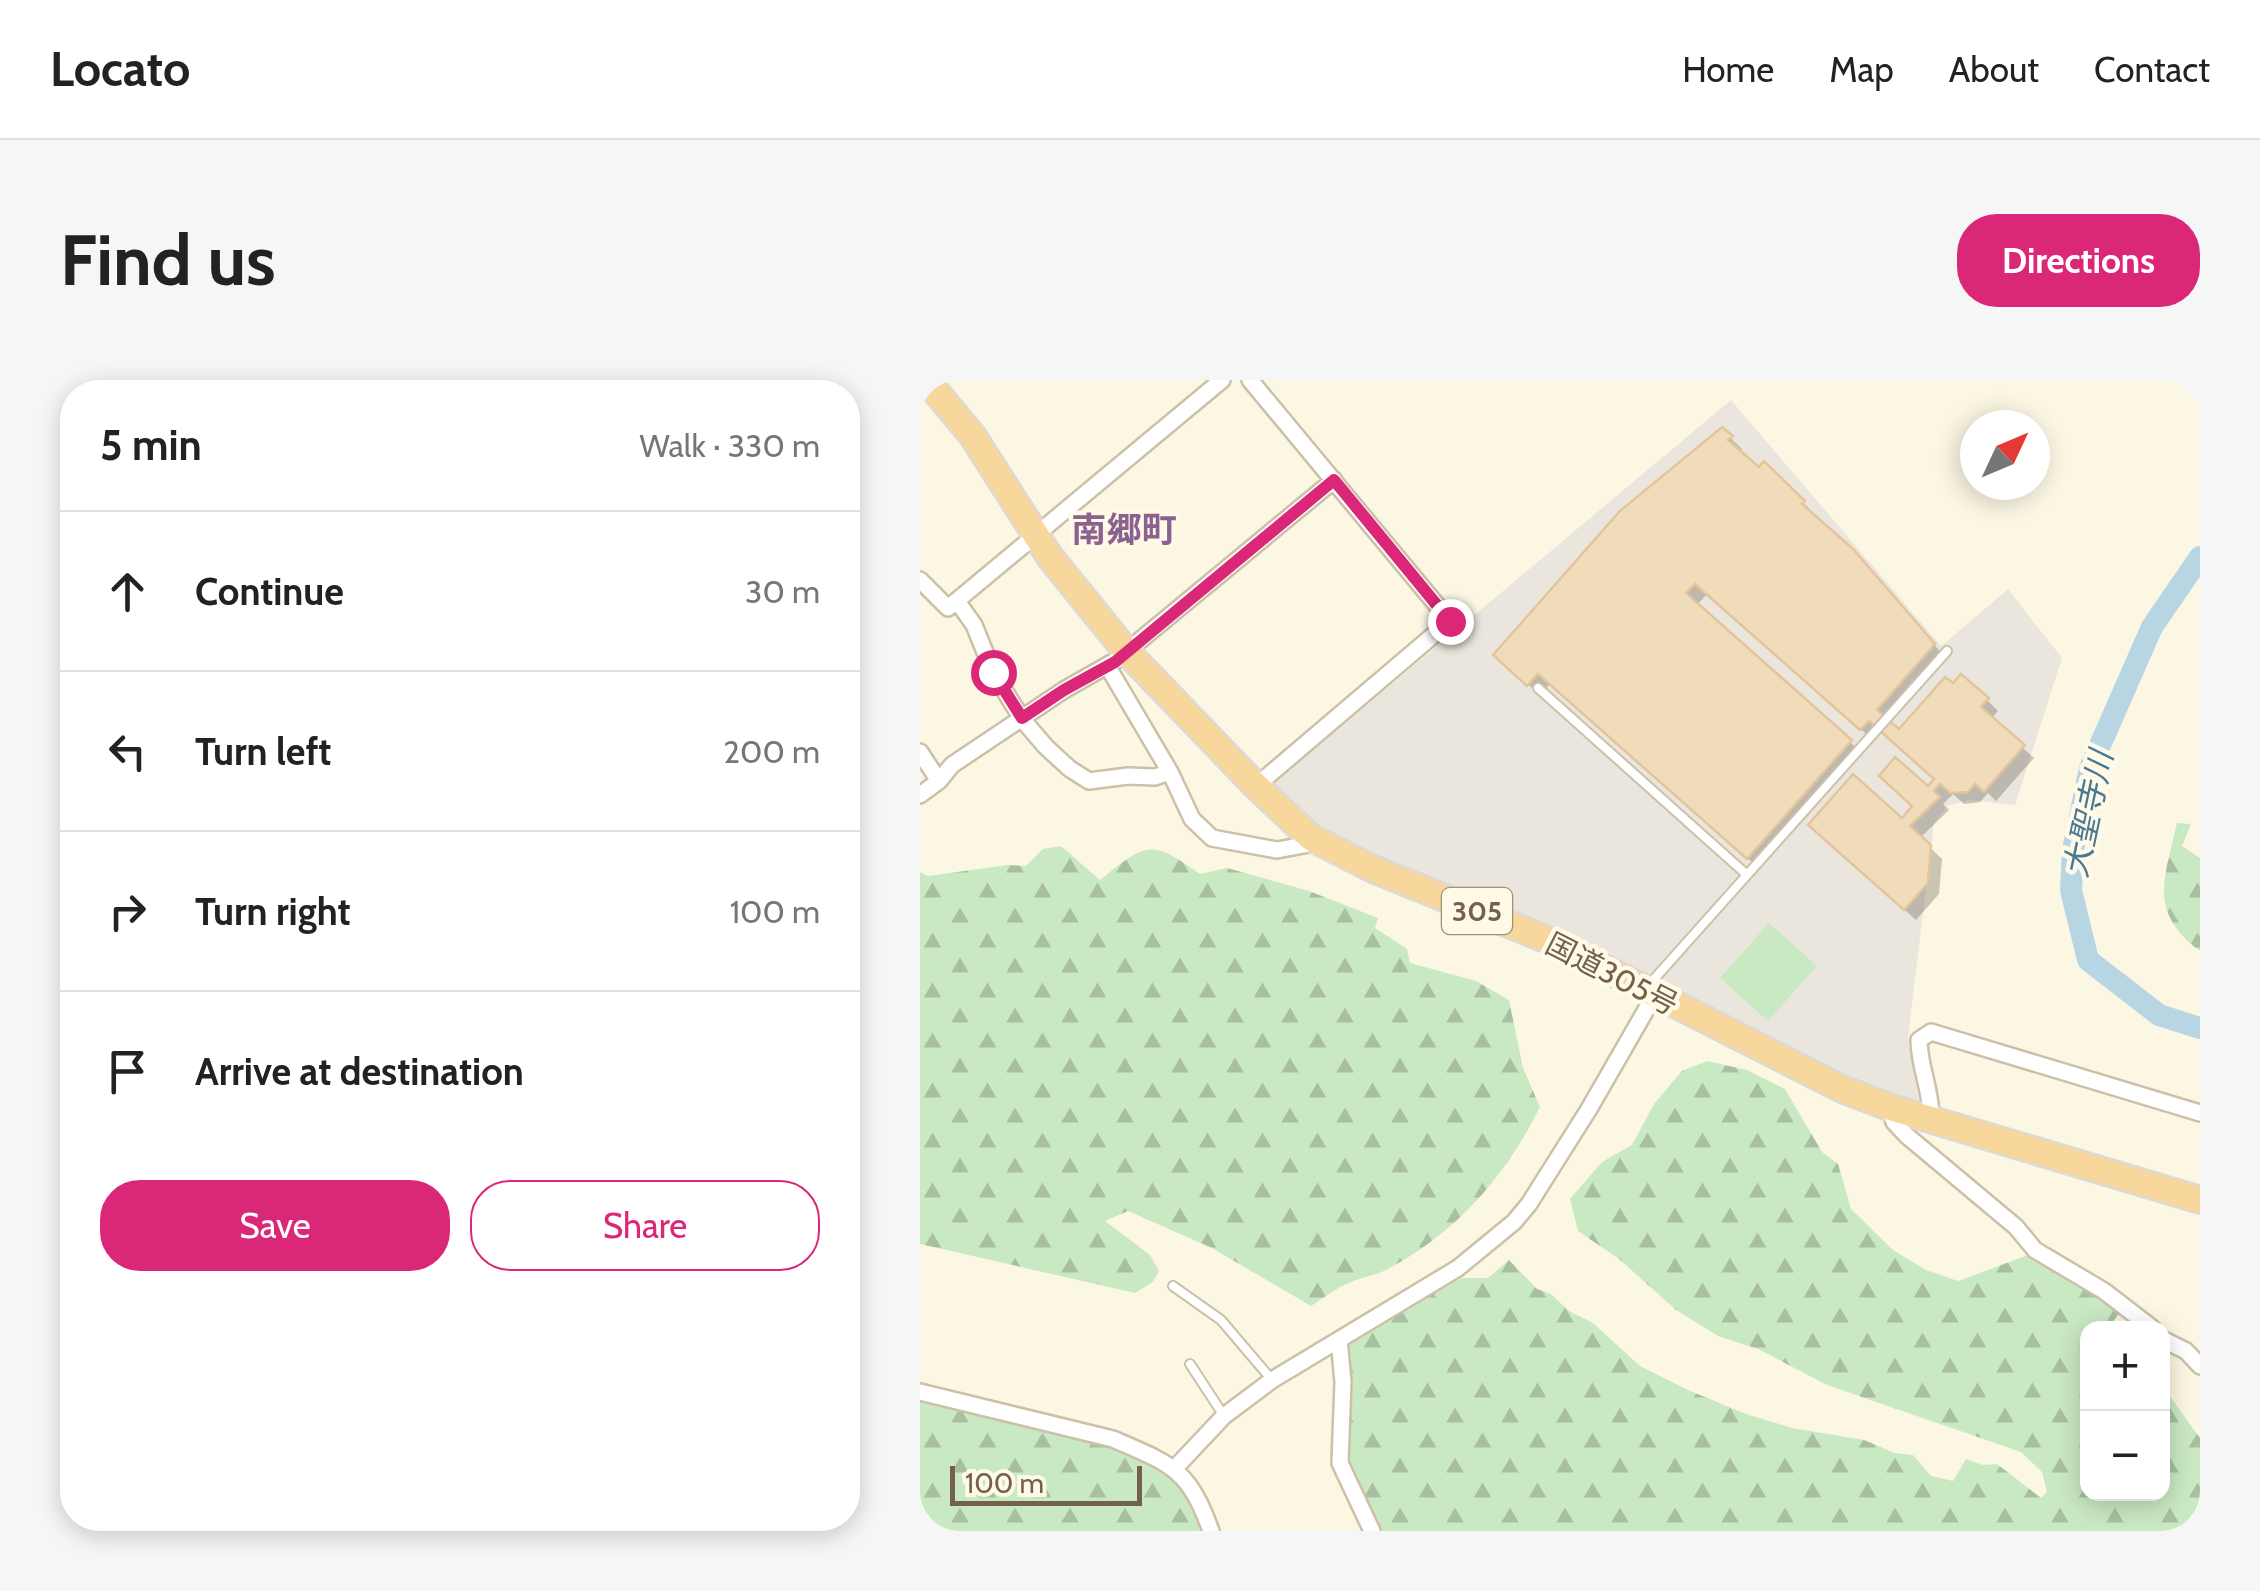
<!DOCTYPE html>
<html lang="en">
<head>
<meta charset="utf-8">
<style>
  :root { --surface:#fff; --page:#f6f6f6; --text:#222; --muted:#767676; --line:#e0e0e0; --accent:#db2777 }
  body { margin:0; font-family:Cabin,"Noto Sans JP",sans-serif; background:var(--page); color:var(--text) }
  .controls { position:absolute; right:30px; bottom:30px; display:grid; overflow:hidden; border-radius:20px; box-shadow:0 5px 25px #0003 }
  .controls button { width:90px; height:90px; display:grid; place-items:center; padding:0; border:0; border-bottom:2px solid var(--line); background:var(--surface); color:var(--text); font:50px sans-serif }
  .compass { position:absolute; left:1040px; top:30px; width:90px; height:90px; border-radius:50%; background:var(--surface); box-shadow:0 5px 25px #0003; rotate:46deg }
  .scale { position:absolute; left:30px; bottom:25px; width:192px; box-sizing:border-box; padding-left:10px; border:5px solid #736149; border-top:0; font-size:28px; line-height:35px; white-space:nowrap; color:#736149; -webkit-text-stroke:8px #fffae8; paint-order:stroke }
  .stop { position:absolute; width:30px; height:30px; margin:-22px; border:8px solid #db2777; border-radius:50%; background:#fff }
  .stop.end { background:#db2777; border-color:#fff; box-shadow:0 2px 10px #0008 }
  .list { margin:0; padding:0; list-style:none }
  h2 { display:flex; justify-content:space-between; align-items:center; height:130px; margin:0; padding:0 40px; font-size:42px }
  h2 small { font-size:32px; font-weight:400; color:var(--muted) }
  .list li { display:grid; grid-template-columns:65px 1fr auto; gap:30px; align-items:center; box-sizing:border-box; height:160px; padding:0 40px; border-top:2px solid var(--line) }
  .list b { display:block; font-size:38px; white-space:nowrap }
  .list em { font-size:32px; font-style:normal; color:var(--muted) }
  .actions { display:flex; gap:20px; padding:30px 40px }
  .actions a { flex:1; padding:22px 0; border:2px solid var(--accent); border-radius:40px; text-align:center; font-size:35px; color:var(--accent) }
  .actions .main { background:var(--accent); color:#fff }
  .icon { flex:none; width:55px; height:55px; fill:none; stroke:currentColor; stroke-width:2; stroke-linecap:round; stroke-linejoin:round }
  .map { position:relative; flex:none; width:1280px; height:1151px; overflow:hidden; border-radius:40px }
  header { display:flex; align-items:center; gap:60px; box-sizing:border-box; height:140px; padding:0 50px; background:var(--surface); border-bottom:2px solid var(--line) }
  header strong { font-size:48px }
  nav { display:flex; gap:55px; margin-inline-start:auto; font-size:35px }
  .intro { display:flex; align-items:center; justify-content:space-between; box-sizing:border-box; height:240px; padding:0 60px }
  h1 { margin:0; font-size:70px }
  .button { padding:25px 45px; border-radius:40px; background:var(--accent); color:#fff; font-size:35px; font-weight:700 }
  main { display:flex; gap:60px; padding:0 60px }
  aside { flex:1; background:var(--surface); border-radius:40px; box-shadow:0 5px 25px #0003 }
  .map>svg:first-child { display:block }
  .industrial { fill:#ebe6dd }
  .green { fill:#c9e9c2 }
  .forest { fill:url(#forest-firs) }
  .shadow { fill:#0003 }
  .lines { fill:none; stroke-linecap:round; stroke-linejoin:round }
  .river { stroke:#b8d5e4; stroke-width:22 }
  .building { fill:#f0dbbb; stroke:#e3c59b; stroke-width:2.5 }
  .service-casing { stroke:#cdc0a9; stroke-width:12 }
  .minor-casing { stroke:#cdc0a9; stroke-width:20 }
  .trunk-casing { stroke:#ddd9d3; stroke-width:30 }
  .service { stroke:#fff; stroke-width:8 }
  .minor { stroke:#fff; stroke-width:15 }
  .trunk { stroke:#f7d79b; stroke-width:25 }
  .route { stroke:#db2777; stroke-width:12 }
  .labels { text-anchor:middle; dominant-baseline:central; stroke-width:9; stroke-linejoin:round; paint-order:stroke }
  .shield { fill:#fffae8; stroke:#9d8f79; stroke-width:2.5 }
  .shield-label { font-size:28px; font-weight:bold; fill:#736149 }
  .street-label { font-size:30px; fill:#736149; stroke:#fffae8 }
  .water-label { font-size:32px; font-style:italic; fill:#4a7994; stroke:#fffae8 }
  .quarter-label { font-size:35px; font-weight:bold; fill:#8a618f; stroke:#fffae8 }
</style>
</head>
<body>
<header>
<strong>Locato</strong>
<nav><a>Home</a><a>Map</a><a>About</a><a>Contact</a></nav>
</header>
<div class="intro"><h1>Find us</h1><a class="button">Directions</a></div>
<main>
<aside>
<h2>5 min<small>Walk · 330 m</small></h2>
<ul class="list">
<li><svg class="icon" aria-label="ahead" viewBox="0 0 24 24"><path d="M12 20V5M6 11l6-6 6 6"/></svg><div><b>Continue</b></div><em>30 m</em></li>
<li><svg class="icon" aria-label="left" viewBox="0 0 24 24"><path d="M17 20v-9H6M10 6l-5 5 5 5"/></svg><div><b>Turn left</b></div><em>200 m</em></li>
<li><svg class="icon" aria-label="right" viewBox="0 0 24 24"><path d="M7 20v-9h11M14 6l5 5-5 5"/></svg><div><b>Turn right</b></div><em>100 m</em></li>
<li><svg class="icon" aria-label="arrive" viewBox="0 0 24 24"><path d="M6 21V4h12l-3 4 3 4H6"/></svg><div><b>Arrive at destination</b></div></li>
</ul>
<div class="actions"><a class="main">Save</a><a>Share</a></div>
</aside>
<div class="map">
<svg width="1280" height="1151" viewBox="0 0 1280 1151">
  <defs>
    <pattern id="forest-firs" width="22" height="20" patternUnits="userSpaceOnUse" patternTransform="scale(2.5)"><rect width="22" height="20" fill="#c9e9c2"/><path d="M5 1l3.5 6h-7zM16 11l3.5 6h-7z" fill="#a8c0a0"/></pattern>
  </defs>
  <rect width="100%" height="100%" fill="#fcf7e3"/>
  <!-- industrial -->
  <path class="industrial" d="M811,20L1021,266L1088,209L1142,278L1095,425L1048,420L1027,426L1014,443L988,657L999,724L878,681L442,475L391,446L349,407Z"/>
  <!-- green -->
  <path class="green" d="M849,543L897,586L848,641L800,598Z"/>
  <!-- forest -->
  <path class="forest" d="M1257,443L1271,444L1262,466L1280,478V571C1227,532 1245,497 1257,443Z
    M141,466L180,500C226,463 230,458 280,494L307,488L389,511L458,538L455,548L487,569L490,583L556,601L589,620L603,688L620,727C585,797 537,852 468,889C457,895 443,897 431,902C417,907 404,918 391,926L292,868L208,831L185,841L230,875L239,891L233,902L215,913L0,864V492L8,496L88,485L106,486L123,469Z
    M787,681L827,690L865,709L902,772L918,784L931,829L973,870L1006,890L1038,901L1111,874L1201,931L1188,948H1168V1114H1242L1243,1007L1280,1058V1122L1275,1131L1280,1136V1151H457L425,1086L424,960L516,908L543,898H568L589,880L617,909L631,914L649,931L673,943L720,986L768,1010L826,1034L872,1048L944,1060L975,1073L993,1075L1011,1096L1033,1101L1046,1079L1063,1085L1077,1084L1121,1118L1127,1112L1122,1092L1101,1072L907,1005L838,969L798,956L756,930L699,879L658,851L650,819L682,782L712,765L734,724L762,691Z
    M0,1020L192,1068L243,1089L262,1103L283,1151H0Z"/>
  <!-- shadow -->
  <path class="shadow" d="M802,50L822,69L819,73L881,120L894,134L892,136L944,184L1025,277L967,342L979,353L1067,320L1078,331L1071,339L1114,378L1076,421L1068,413L1060,422L1044,424L1033,414L1023,424L1029,430L1000,458L1022,479L1019,514L996,540L902,456L982,442L1017,400L962,350L953,360L788,213L777,225L942,373L840,489L630,304L620,315L588,286Z"/>
  <g class="lines">
    <!-- river -->
    <path class="river" d="M1280,177L1232,247L1170,388L1153,470L1151,510L1168,580L1239,635L1280,648"/>
  </g>
  <!-- building -->
  <path class="building" d="M802,47L813,56L808,60L839,87L844,81L885,121L882,124L933,169L1015,264L957,330L979,349L1025,297L1033,303L1041,294L1069,318L1061,327L1105,365L1064,412L1055,404L1048,412L1030,413L1020,404L1014,411L1020,417L990,446L1011,465L1008,503L984,530L888,445L933,394L982,438L992,426L959,396L975,377L1008,406L1014,399L949,341L940,350L775,204L766,213L932,360L827,479L618,294L607,306L573,275L700,131Z"/>
  <g class="lines">
    <!-- service casing -->
    <g class="service-casing">
      <path id="service" d="M618,308L826,494
        M727,607L1027,271
        M253,906L301,940L352,1000
        M270,984L304,1036"/>
    </g>
    <!-- minor casing -->
    <g class="minor-casing">
      <path id="minor" d="M330,0L530,241L336,406
        M0,200L28,228L302,0
        M37,221L54,245L73,292L102,339L126,367L150,389L169,401L208,396L235,397L250,392
        M188,287L250,392L272,439L292,458L357,470L384,465L390,457
        M0,372L19,401
        M0,415L19,401L32,385L144,310L195,281L414,100
        M969,727L974,742L986,755L1096,847L1115,870L1184,911L1232,948
        M1011,739C1012,712 999,687 999,660L1011,652L1280,733
        M1242,959L1266,971L1280,986
        M419,960L423,1002L420,1083L452,1151
        M0,1012L193,1059C251,1084 269,1089 291,1151
        M255,1088L304,1036L352,1000L538,888L594,842L609,824L669,729L734,616"/>
    </g>
    <!-- trunk casing -->
    <g class="trunk-casing">
      <path id="trunk" d="M6,0L52,55L130,177L206,271L336,406L390,457L453,489L633,562L922,709L969,727L1280,820"/>
    </g>
    <!-- service -->
    <use href="#service" class="service"/>
    <!-- minor -->
    <use href="#minor" class="minor"/>
    <!-- trunk -->
    <use href="#trunk" class="trunk"/>
  </g>
  <g class="lines">
    <!-- route -->
    <path class="route" d="M73,292L102,338L144,310L195,282L414,100L530,241"/>
  </g>
  <g class="labels">
    <!-- shield labels -->
    <rect class="shield" x="522" y="508" width="70" height="46" rx="8"/>
    <g class="shield-label">
      <text x="557" y="531">305</text>
    </g>
    <!-- street labels -->
    <g class="street-label">
      <text transform="translate(692 594) rotate(27)">国道305号</text>
    </g>
    <!-- water labels -->
    <g class="water-label">
      <text transform="translate(1168 434) rotate(-78)">大聖寺川</text>
    </g>
    <!-- quarter labels -->
    <g class="quarter-label">
      <text x="204" y="149">南郷町</text>
    </g>
  </g>
</svg>
<div class="controls">
<button>+</button>
<button>−</button>
</div>
<svg class="compass" viewBox="-18 -18 36 36"><path d="M0-13l5 13h-10z" fill="#e53935"/><path d="M0 13l5-13h-10z" fill="#767676"/></svg>
<div class="scale">100 m</div>
<div class="stop" style="left:73px;top:292px"></div>
<div class="stop end" style="left:530px;top:241px"></div>
</div>
</main>
</body>
</html>
